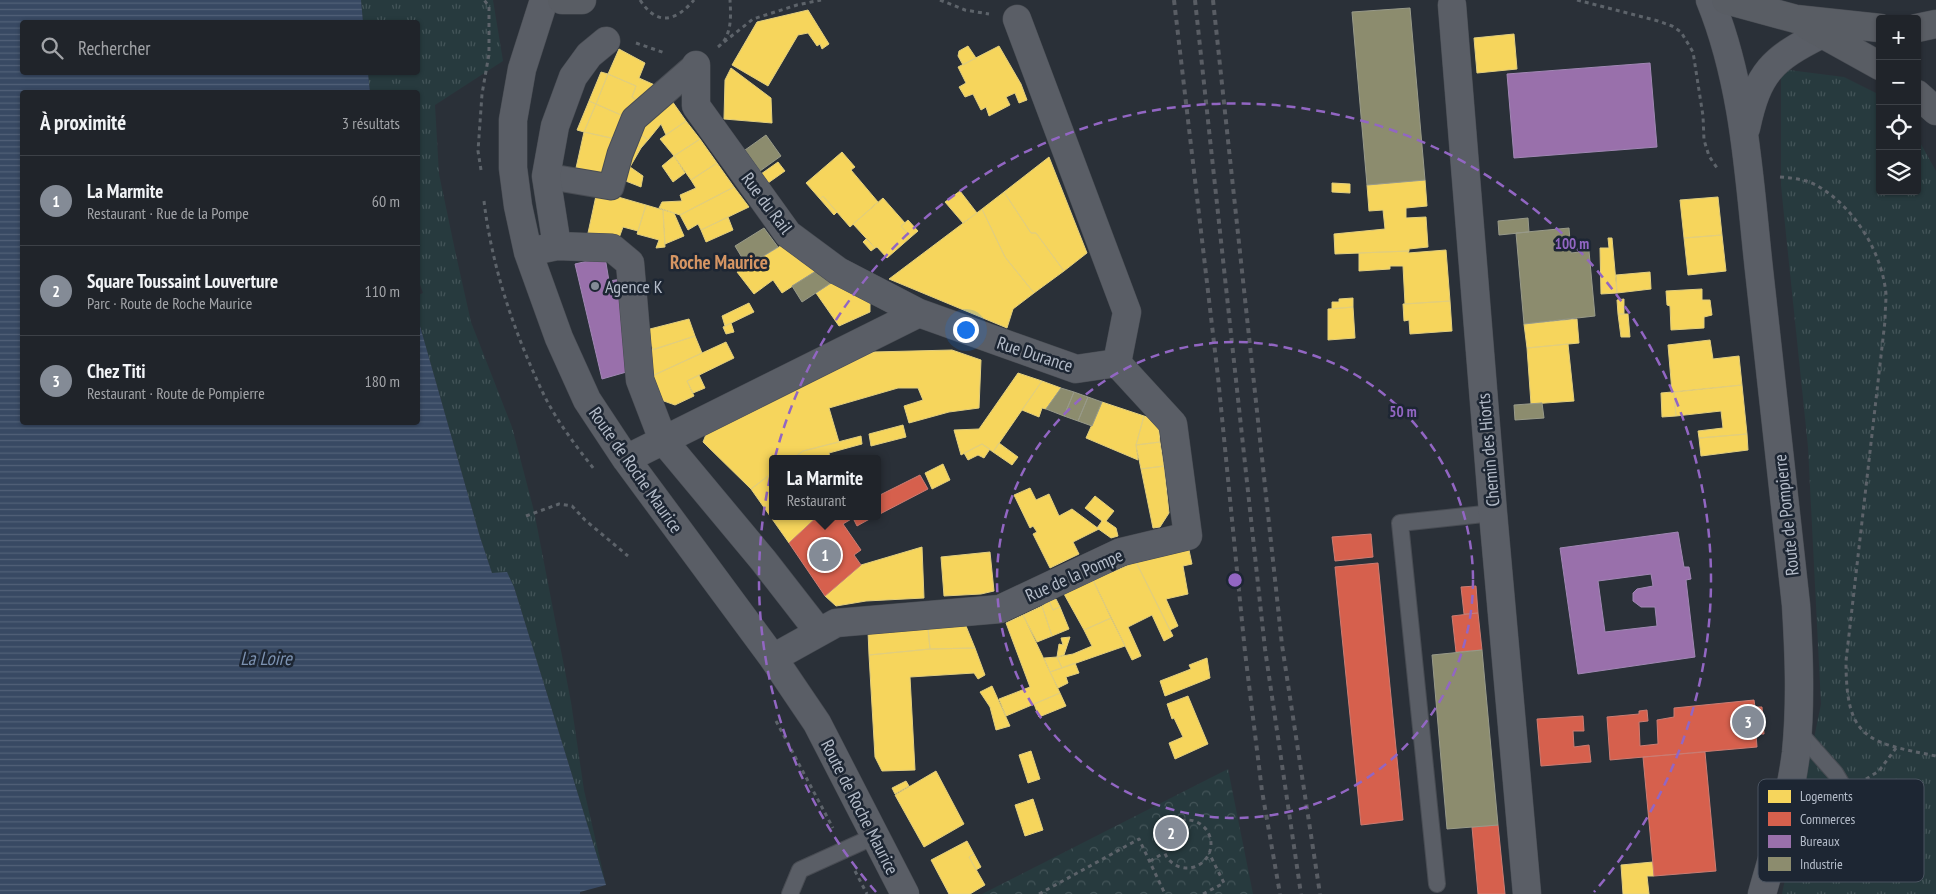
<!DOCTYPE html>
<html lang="fr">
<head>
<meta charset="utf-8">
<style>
  :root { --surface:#20242a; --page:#2d3036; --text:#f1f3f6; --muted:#a2a4a8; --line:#3d4147; --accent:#848b96 }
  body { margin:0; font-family:"PT Sans Narrow",sans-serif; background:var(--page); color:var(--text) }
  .controls { position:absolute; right:15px; top:15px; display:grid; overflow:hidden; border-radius:5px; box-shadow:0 1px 4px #0004 }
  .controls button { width:45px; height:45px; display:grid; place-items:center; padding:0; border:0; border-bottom:1px solid var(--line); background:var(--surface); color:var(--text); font:25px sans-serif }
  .you { position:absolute; left:965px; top:329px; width:18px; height:18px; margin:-12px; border:4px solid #fff; border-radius:50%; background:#1a73e8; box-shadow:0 0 0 8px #1a73e833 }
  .badge { display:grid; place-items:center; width:32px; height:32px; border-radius:50%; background:var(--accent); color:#fff; font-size:16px; font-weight:700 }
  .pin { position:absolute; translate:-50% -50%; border:2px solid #fff; box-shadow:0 1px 5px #0006 }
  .popup { position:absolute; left:769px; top:455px; width:112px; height:65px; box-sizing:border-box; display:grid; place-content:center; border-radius:5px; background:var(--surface); filter:drop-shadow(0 1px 4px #0005); font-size:16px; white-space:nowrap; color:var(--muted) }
  .popup b { font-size:19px; color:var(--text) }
  .popup::after { content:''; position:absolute; left:50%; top:100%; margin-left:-10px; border:10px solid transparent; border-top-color:var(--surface) }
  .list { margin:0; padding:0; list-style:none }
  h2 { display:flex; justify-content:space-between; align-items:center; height:65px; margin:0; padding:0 20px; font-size:21px }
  h2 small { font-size:16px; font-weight:400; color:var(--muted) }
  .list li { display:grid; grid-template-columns:32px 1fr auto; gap:15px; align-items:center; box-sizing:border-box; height:90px; padding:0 20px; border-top:1px solid var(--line) }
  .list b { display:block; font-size:19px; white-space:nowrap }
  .list p { margin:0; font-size:16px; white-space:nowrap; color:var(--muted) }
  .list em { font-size:16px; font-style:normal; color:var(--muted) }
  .icon { flex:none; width:28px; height:28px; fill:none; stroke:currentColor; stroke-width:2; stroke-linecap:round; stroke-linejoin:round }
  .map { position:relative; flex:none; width:1936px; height:894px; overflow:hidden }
  .search { position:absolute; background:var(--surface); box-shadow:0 1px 4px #0004; left:20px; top:20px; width:400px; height:55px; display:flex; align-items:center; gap:12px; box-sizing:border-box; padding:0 18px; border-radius:5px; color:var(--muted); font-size:19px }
  .panel { position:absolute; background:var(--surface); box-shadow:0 1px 4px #0004; left:20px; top:90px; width:400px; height:335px; border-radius:5px }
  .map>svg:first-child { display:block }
  .grass { fill:url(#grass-tufts) }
  .park { fill:url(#park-crowns) }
  .water { fill:url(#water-rules) }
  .homes { fill:#f6d55c; stroke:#e2ce7d }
  .shops { fill:#d6604d; stroke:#cc7c72 }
  .offices { fill:#9970ab; stroke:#a187b4; fill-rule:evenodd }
  .industry { fill:#8c8c6e; stroke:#989a89 }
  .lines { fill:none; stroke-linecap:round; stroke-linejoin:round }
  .service-casing { stroke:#484c53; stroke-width:18 }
  .pedestrian-casing { stroke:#484c53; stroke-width:27 }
  .minor-casing { stroke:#484c53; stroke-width:29 }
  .secondary-casing { stroke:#484c53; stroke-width:29 }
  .path { stroke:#5d636a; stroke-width:3; stroke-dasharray:4 4; stroke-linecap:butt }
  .service { stroke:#5a5e66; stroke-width:16 }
  .pedestrian { stroke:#5a5e66; stroke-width:25 }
  .minor { stroke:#5a5e66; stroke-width:28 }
  .secondary { stroke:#595d64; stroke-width:28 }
  .rail { stroke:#595d64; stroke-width:4; stroke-dasharray:5 5; stroke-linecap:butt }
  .ring { fill:none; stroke:#9266c3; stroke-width:2.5; stroke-dasharray:9 6 }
  .poi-dot { fill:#848b96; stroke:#1d2633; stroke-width:2 }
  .labels { text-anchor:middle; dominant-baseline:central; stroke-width:5; stroke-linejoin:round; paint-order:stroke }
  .street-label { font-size:18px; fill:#b4bcc9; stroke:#1d2633 }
  .poi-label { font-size:18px; fill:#b4bcc9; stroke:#1d2633; text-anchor:start }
  .neighbourhood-label { font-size:19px; font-weight:bold; fill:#d59563; stroke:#1d2633 }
  .water-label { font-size:19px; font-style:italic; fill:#7c92b1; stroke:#1d2633 }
  .key { fill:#1d2633; stroke:#4a5360; stroke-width:1 }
  .key-label { font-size:14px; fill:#b4bcc9 }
  .centre { fill:#9266c3; stroke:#1d2633; stroke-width:2.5 }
  .ring-label { font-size:15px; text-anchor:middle; font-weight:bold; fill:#9266c3; stroke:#1d2633; stroke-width:5; stroke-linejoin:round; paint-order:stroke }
</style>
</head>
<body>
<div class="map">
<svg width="1936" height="894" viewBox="0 0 1936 894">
  <defs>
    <pattern id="grass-tufts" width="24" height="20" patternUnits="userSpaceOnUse" patternTransform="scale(1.25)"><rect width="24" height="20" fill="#273a3e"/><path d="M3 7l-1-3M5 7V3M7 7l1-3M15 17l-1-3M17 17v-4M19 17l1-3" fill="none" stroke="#445559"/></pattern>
    <pattern id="park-crowns" width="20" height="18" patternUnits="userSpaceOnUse" patternTransform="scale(1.25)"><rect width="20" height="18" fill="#273a3e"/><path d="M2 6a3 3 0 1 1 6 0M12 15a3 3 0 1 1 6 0" fill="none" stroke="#445559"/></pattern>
    <pattern id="water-rules" width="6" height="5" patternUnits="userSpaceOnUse" patternTransform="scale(1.25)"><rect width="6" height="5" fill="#384963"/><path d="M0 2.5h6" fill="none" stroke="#526178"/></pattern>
  </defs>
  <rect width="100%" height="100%" fill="#2a3038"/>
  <!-- grass -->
  <path class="grass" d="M361,0H493L503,61L435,105L439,174L456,255L471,322L512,427L534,511L571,702L584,790L606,885L514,587L492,573L480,537L418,319V295L423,293L418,279V92H370L368,73L418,72V22H363Z
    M1781,69L1844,77L1880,95V191H1917V137L1936,171V894H1782L1821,704L1808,447L1781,186Z"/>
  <!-- park -->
  <path class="park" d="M1228,769L1253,894H982L1220,773Z"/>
  <!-- water -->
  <path class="water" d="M0,0H361L363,22H22V72L368,73L370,92H22V422H418V319L480,537L492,573L507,572L514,587L606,885L580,892V894H0Z"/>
  <!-- homes -->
  <path class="homes" d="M808,10L829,44L822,49L820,44L817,46L808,33L798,35L768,86L732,65L757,22Z
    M1514,34L1517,69L1477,73L1474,38Z
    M968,46L976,58L963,65L958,56L959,51Z
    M999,46L1021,84L1027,100L1019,103L1015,93L1006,97L1010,105L989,116L986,107L981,110L973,94L965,97L959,87L966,83L958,67Z
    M619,49L645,63L639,78L657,86L641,103L632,97L636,86L608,74Z
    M731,68L771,98L772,123L724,119L725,80Z
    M601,72L608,74L596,104L589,101Z
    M608,74L636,86L632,97L641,103L630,119L596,104Z
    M589,101L596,104L584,132L577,130Z
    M672,101L686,121L666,135L661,124L648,140L634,129Z
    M596,104L630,119L620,140L584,132Z
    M686,121L700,139L674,156L660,139Z
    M634,129L648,140L641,148L630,141Z
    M584,132L620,140L607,175L576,168Z
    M700,139L717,163L691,180L674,156Z
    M630,141L641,148L630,167L623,162Z
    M842,152L855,167L851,170L878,202L850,227L823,196L820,199L806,183Z
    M674,156L685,173L673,182L662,166Z
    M1049,157L1087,253L1064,271L1036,233H1031L1004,192Z
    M623,162L643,176L641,187L618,178Z
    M778,162L785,171L768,183L761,174Z
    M717,163L734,187L680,215L659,208L662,202L682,201L680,195L696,188L691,180Z
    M1425,180L1427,206L1406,208V218L1426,217L1428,247L1409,249V251L1335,254L1334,234L1385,229L1383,210L1369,211L1367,185Z
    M1332,183L1350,184V193L1332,192Z
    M734,187L749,207L701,230L698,224L688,230L680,215Z
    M597,191L646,205L638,231L623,227L619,238L588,233Z
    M960,191L977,213L963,223L945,202Z
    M1004,192L1031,233H1036L1064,271L1034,293L1005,257L982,209Z
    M823,196L837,212L834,215L820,199Z
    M1718,197L1722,235L1684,238L1680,200Z
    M883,198L905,223L901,226L911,237L887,258L877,247L875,248L853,224Z
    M646,205L663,210L665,247L656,248L659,240L637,234Z
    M982,209L1005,257L1034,293L1013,309L1007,328L889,279Z
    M663,210L674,213L684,236L665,244Z
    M728,217L733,230L706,242L701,230Z
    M908,220L918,231L911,237L901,226Z
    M1722,235L1726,271L1688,275L1684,238Z
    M1608,238H1612L1617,293L1601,294L1600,248H1609Z
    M866,239L875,248L871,251L863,242Z
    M784,244L800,261L816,271L782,293L773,280L754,294L737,272Z
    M1446,250L1450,301L1405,304L1403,266H1390V269L1359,271V253L1409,251L1408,253Z
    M1650,272L1651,289L1617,293L1616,275Z
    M834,281L870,303V312L839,326L816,293Z
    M1702,289V300H1710L1712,315L1704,317V328L1671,330L1670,306L1667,305L1666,291Z
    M1353,298V307L1332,309V302H1339V299Z
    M1624,299V314H1618L1617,300Z
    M1450,301L1452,331L1410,334L1409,320L1404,321L1403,304Z
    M749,303L754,312L725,326L722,316Z
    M1353,307L1355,338L1328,340V309Z
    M1618,314H1628L1630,337H1621Z
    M689,319L695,336L653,350L646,330Z
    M1577,319L1579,343L1527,348L1524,324Z
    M731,323L734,332L726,334L723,327Z
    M695,336L702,353L652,376L648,351Z
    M1710,340L1713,359L1739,356L1742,385L1672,392L1668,345Z
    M726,342L734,358L687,381L694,396L675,405L661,400L652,376Z
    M1568,344L1574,401L1531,404L1527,348Z
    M952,350L981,360L979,408L949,412L909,423L904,406L923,400L918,388H898L829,408L839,442L803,451L792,459H772V473L751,489L703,442L707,432L873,352Z
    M1018,373L1042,381L993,452L982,444L961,455L954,430L979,429Z
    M699,375L705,388L693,393L687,381Z
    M1042,381L1061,388L1046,409L1042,408L1039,417L1022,410Z
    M1742,385L1747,434L1699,438L1698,431L1723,428L1721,411L1676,416L1674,392Z
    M1672,392H1674L1676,416L1662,417L1661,393Z
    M1102,402L1144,416L1136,445L1138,460L1086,438Z
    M1144,416L1158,421L1160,442L1136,445Z
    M903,425L906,437L871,446L869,434Z
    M1747,434L1748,450L1701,456L1699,438Z
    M861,436L862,444L829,453L830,459H792L803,451Z
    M1160,442L1164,466L1141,469L1136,445Z
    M999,443L1018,457L1012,465L993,452Z
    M982,444L990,449L984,458L978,455L968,460L964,453Z
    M943,464L950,480L932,489L925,473Z
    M1164,466L1169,513L1160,527L1153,528L1141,469Z
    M772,473V516H818L789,543L751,489Z
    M1030,488L1036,500L1049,494L1059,516L1072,509L1099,529L1073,542L1079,554L1050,568L1033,534L1037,532L1033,526L1030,528L1014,495Z
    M1095,496L1114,511L1106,521L1116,528L1118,536L1111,538L1097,528L1102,521L1085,508Z
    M922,547L924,598L866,601L836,606L825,596L861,565Z
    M1187,550H1189L1192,564L1183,566L1188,594L1166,599L1178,626L1170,630L1136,562Z
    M990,552L994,591L981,594L944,596L941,557Z
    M1136,562L1173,636L1164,641L1152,615L1128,627L1141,656L1132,660L1093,580Z
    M1093,580L1111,618L1084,630L1064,594Z
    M1056,599L1060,607L1053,610L1049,601Z
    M1049,601L1053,610L1060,607L1069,629L1052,636L1042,606Z
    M1042,606L1052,636L1037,642L1023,615Z
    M1023,615L1060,693L1006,716L999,699L1030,687L1006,623Z
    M1111,618L1125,646L1062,668L1057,657L1073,654L1092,646L1084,630Z
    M966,626L975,648L930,649L928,628Z
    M928,628L930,649L869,655L868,631Z
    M1070,637L1064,655L1057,657L1059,644L1063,645L1061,638Z
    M975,648L985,675L978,679L974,673L910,677L915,770L882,771L875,757L869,655L930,649Z
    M1057,657L1062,668L1050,672L1044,658Z
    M1207,658L1210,678L1165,696L1160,681L1191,669L1189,665Z
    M1075,663L1079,673L1066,677L1068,683L1058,688L1050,672Z
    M992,686L1010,726L996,730L990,707L980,692Z
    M1060,693L1066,706L1039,717L1034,704Z
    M1188,696L1208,744L1175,759L1169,743L1183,737L1174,718L1172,719L1167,704Z
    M1031,751L1040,779L1028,783L1019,755Z
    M936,771L964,824L924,847L895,795Z
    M906,781L909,786L895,794L892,788Z
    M1033,799L1043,830L1025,836L1015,805Z
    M967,841L974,854L969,857L985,885L970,894H949L931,860Z
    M974,854L981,867L976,870L969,857Z
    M1653,862L1654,876H1647L1649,894H1623L1621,865Z"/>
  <!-- shops -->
  <path class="shops" d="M920,475L928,489L878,515V496Z
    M818,516H875L857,526L853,518L843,524L861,550L854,555L861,565L825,596L789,543Z
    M1371,534L1373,557L1335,561L1332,537Z
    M1378,563L1403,820L1361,825L1335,567Z
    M1476,586L1478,613L1464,614L1461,587Z
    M1478,613L1482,650L1456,652L1452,616Z
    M1754,700L1755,707H1762L1764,734H1756L1757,747L1610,760L1607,717L1639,714V711L1647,710L1648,721L1639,722L1640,746L1658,744L1657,720L1674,717V708Z
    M1583,716L1584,731H1573L1574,747L1589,745L1591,762L1541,766L1537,719Z
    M1705,752L1716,871L1654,876L1643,757Z
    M1498,825L1505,894H1478L1472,827Z"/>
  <!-- offices -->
  <path class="offices" d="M1650,63L1657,147L1514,158L1507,74Z
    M605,257L609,281L622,279L628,341L623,343L630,371L602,379L575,264Z
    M1678,532L1684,567H1689L1691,579L1686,580L1695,657L1578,674L1560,548ZM1651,574L1653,586L1637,589L1633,593V601L1641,607H1655L1657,626L1605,632L1598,581Z"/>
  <!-- industry -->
  <path class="industry" d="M1410,8L1425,180L1367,185L1352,12Z
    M766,135L781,156L760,171L745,150Z
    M1528,218L1529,232L1499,235L1498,221Z
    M764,228L778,247L747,266L735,246Z
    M1569,228L1571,253L1589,251L1595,316L1524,324L1516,233Z
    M816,271L834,281L802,302L792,286Z
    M1061,388L1074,392L1064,416L1046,409Z
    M1074,392L1088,397L1078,421L1064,416Z
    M1088,397L1102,402L1092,426L1078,421Z
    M1542,403L1544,418L1515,420L1514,405Z
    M1482,650L1498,825L1447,829L1432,655Z"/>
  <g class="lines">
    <!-- service casing -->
    <g class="service-casing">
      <path id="service" d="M1797,730L1835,773L1865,823L1880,866
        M1437,884L1400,523L1493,513
        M790,894L800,870L875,836"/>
    </g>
    <!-- pedestrian casing -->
    <g class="pedestrian-casing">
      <path id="pedestrian" d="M546,176L611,187L620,154L634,119L696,65"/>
    </g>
    <!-- minor casing -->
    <g class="minor-casing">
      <path id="minor" d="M544,0L522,69L513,120V168L518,206L528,252L559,338L587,400L626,459L773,658L817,723L905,894
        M1710,0C1745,86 1749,179 1759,270C1771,382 1784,493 1796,605C1799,654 1801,703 1796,753C1790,801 1775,848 1762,894
        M1452,5L1493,513L1527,894
        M696,65V106L788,234L838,271L919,313
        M1746,128C1758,72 1772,59 1822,34
        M557,246L546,176L555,126L573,77L589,55L606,41
        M528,252L557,246L612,248L630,263L640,380L663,440L763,560L819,632
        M626,459L919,313L1076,369L1117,363L1127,312L1017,19
        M773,658L836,623L1000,609L1121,552L1188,536L1173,424L1117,363"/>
    </g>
    <!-- secondary casing -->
    <g class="secondary-casing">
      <path id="secondary" d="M562,0H582
        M1726,0L1796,19L1880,28
        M1808,26L1880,66
        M1917,28L1936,24
        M1917,94L1936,111"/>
    </g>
    <!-- path -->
    <path class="path" d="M640,0C657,26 675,22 694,0
      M940,0L965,10L989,14
      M1577,0L1658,21L1672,26L1681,32L1693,52L1703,116L1704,140L1709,156L1717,168
      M724,42L753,19L797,5L821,0
      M636,43L665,53
      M718,47C732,36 731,17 730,0
      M481,170L478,151L482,94L489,54V6L484,0
      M1780,177C1795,178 1809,180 1821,188C1856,210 1882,253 1886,294C1886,303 1885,312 1885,321L1846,661C1846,739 1866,742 1936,756
      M484,201C492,268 514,332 543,393C556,420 575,445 594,469
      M526,516L559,504L572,506L585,520L628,556
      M776,721L833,828
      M1866,779L1879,771L1896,748
      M1163 844a24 24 0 1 1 48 0a24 24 0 1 1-48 0Z
      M1150,861L1164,853
      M855,871L867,894
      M1039,894L1139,839L1165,894
      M1203,894L1224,883L1209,853"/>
    <!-- service -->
    <use href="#service" class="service"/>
    <!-- pedestrian -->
    <use href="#pedestrian" class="pedestrian"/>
    <!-- minor -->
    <use href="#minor" class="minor"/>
    <!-- secondary -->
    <use href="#secondary" class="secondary"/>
    <!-- rail -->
    <path class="rail" d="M1174,0L1218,377L1245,652L1262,791L1280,894
      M1195,0L1265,649L1301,894
      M1213,0L1282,645L1320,894"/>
  </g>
  <!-- distance rings -->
  <g class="ring">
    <circle cx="1235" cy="580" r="238"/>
    <path d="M876 892A476 476 0 1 1 1594 892"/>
  </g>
  <!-- markers -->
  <circle class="poi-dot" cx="595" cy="286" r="5"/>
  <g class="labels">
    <!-- street labels -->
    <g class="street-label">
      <text transform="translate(767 203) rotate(53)">Rue du Rail</text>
      <text transform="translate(1035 354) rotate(18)">Rue Durance</text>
      <text transform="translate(1488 450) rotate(-95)">Chemin des Hiorts</text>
      <text transform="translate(636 470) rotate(55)">Route de Roche Maurice</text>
      <text transform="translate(1786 515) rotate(-96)">Route de Pompierre</text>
      <text transform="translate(1074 575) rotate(-24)">Rue de la Pompe</text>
      <text transform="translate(860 807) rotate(63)">Route de Roche Maurice</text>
    </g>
    <!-- poi labels -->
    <g class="poi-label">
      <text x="605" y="286">Agence K</text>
    </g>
    <!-- neighbourhood labels -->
    <g class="neighbourhood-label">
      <text x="719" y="262">Roche Maurice</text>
    </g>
    <!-- water labels -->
    <g class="water-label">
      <text x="266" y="658">La Loire</text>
    </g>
  </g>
  <!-- legend -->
  <rect x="1758" y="779" width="166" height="103" rx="8" class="key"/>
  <rect x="1768" y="790" width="23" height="13" fill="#f6d55c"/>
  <rect x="1768" y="812" width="23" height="14" fill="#d6604d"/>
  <rect x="1768" y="835" width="23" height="13" fill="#9970ab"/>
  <rect x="1768" y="857" width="23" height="14" fill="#8c8c6e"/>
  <g class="key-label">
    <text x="1800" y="801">Logements</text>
    <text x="1800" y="824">Commerces</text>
    <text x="1800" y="846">Bureaux</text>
    <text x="1800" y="869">Industrie</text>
  </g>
  <circle cx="1235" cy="580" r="8" class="centre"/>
  <g class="ring-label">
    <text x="1572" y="249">100 m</text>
    <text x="1403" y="417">50 m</text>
  </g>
</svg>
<div class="controls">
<button>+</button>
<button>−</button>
<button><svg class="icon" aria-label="locate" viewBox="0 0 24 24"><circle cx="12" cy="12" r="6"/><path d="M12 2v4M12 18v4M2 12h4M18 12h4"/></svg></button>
<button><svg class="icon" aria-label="layers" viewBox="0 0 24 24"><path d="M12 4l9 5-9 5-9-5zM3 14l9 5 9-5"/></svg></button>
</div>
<div class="you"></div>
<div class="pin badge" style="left:825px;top:555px">1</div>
<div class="popup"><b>La Marmite</b>Restaurant</div>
<div class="pin badge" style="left:1171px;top:833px">2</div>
<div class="pin badge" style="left:1748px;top:722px">3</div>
<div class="search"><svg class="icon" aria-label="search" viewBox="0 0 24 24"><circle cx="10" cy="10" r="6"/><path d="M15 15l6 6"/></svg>Rechercher</div>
<section class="panel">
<h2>À proximité<small>3 résultats</small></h2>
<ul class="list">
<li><span class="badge">1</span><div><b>La Marmite</b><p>Restaurant · Rue de la Pompe</p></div><em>60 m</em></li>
<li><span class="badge">2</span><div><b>Square Toussaint Louverture</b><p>Parc · Route de Roche Maurice</p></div><em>110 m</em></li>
<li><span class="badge">3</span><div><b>Chez Titi</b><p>Restaurant · Route de Pompierre</p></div><em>180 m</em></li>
</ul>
</section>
</div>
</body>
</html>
